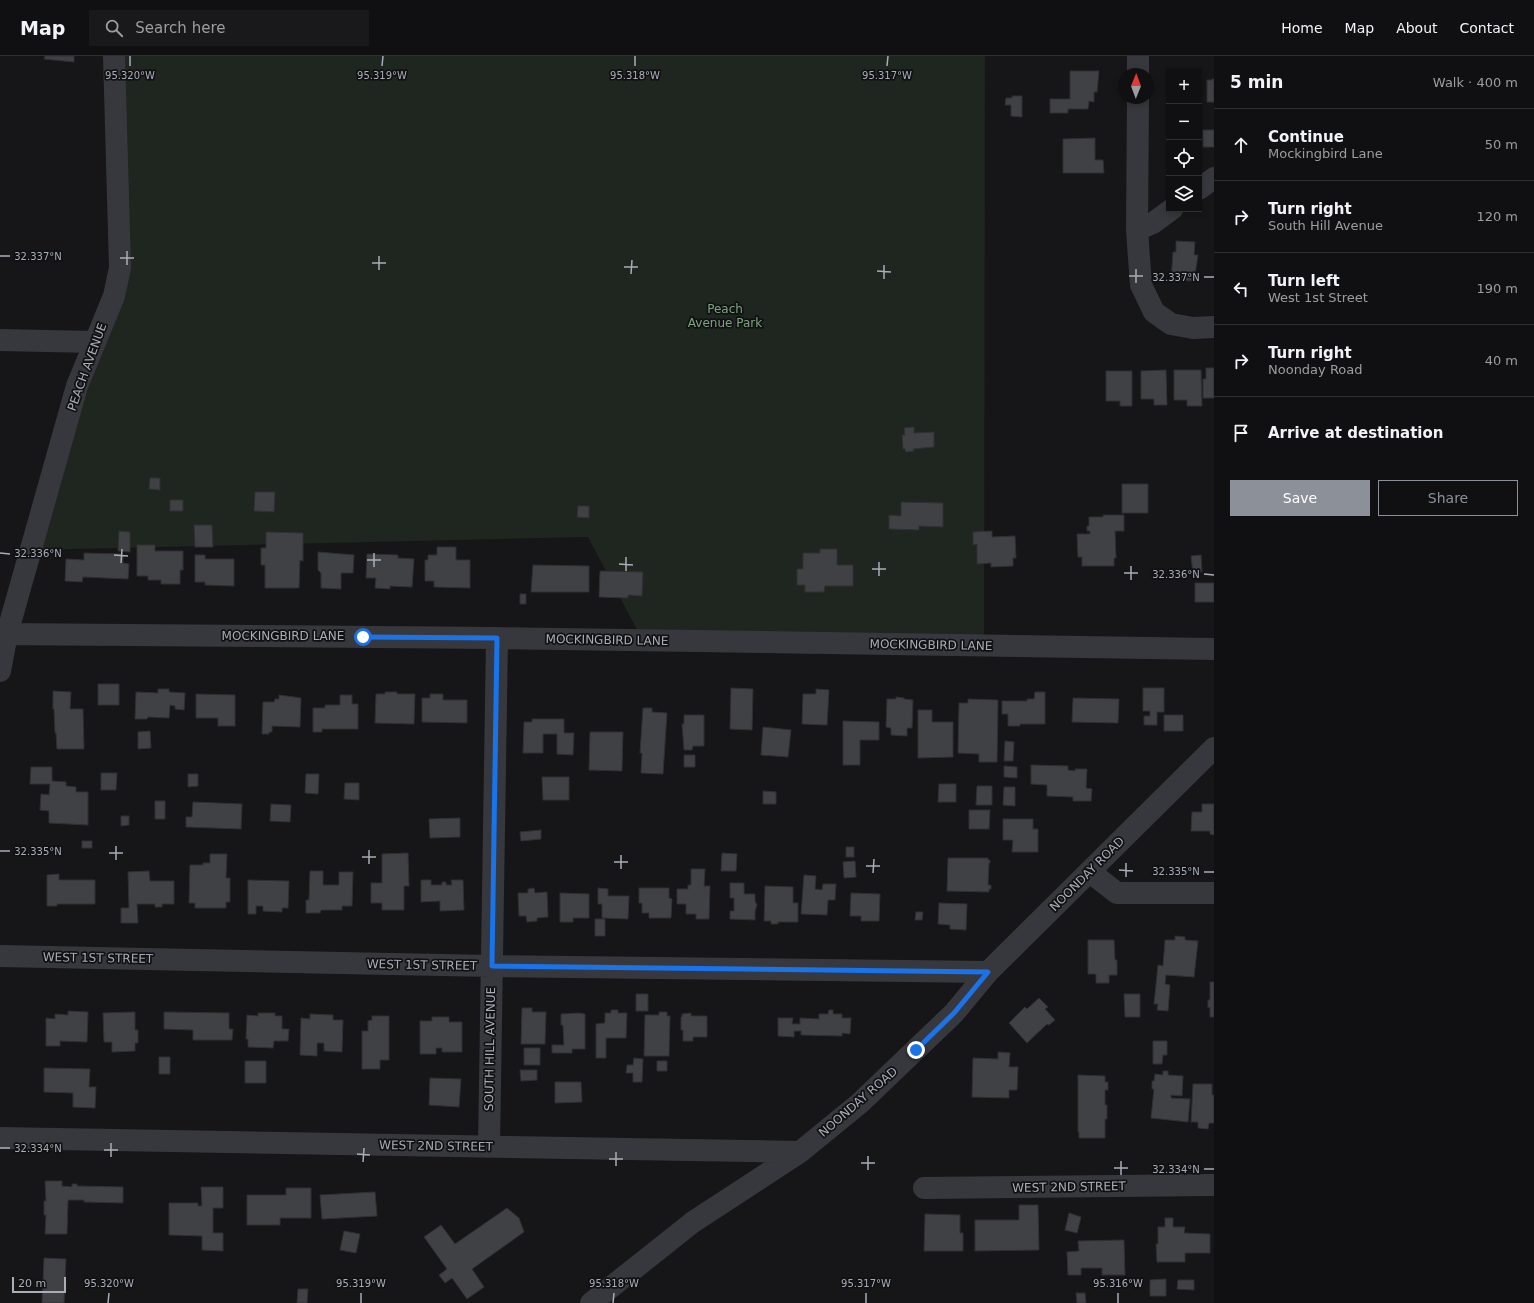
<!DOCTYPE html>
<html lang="en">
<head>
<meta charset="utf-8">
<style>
  :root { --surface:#101012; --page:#19191b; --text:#f1f3f6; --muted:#9c9d9f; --line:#303032; --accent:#8c9099 }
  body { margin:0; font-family:"DejaVu Sans",sans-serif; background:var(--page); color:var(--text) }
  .controls { position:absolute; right:12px; top:12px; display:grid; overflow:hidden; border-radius:0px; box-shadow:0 2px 6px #0003 }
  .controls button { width:36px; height:36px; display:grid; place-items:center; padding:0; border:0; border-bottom:1px solid var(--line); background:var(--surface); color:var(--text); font:20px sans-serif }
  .compass { position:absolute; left:1118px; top:12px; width:36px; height:36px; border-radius:50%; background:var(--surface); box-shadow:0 2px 6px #0003; rotate:1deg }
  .scale { position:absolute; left:12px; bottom:10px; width:54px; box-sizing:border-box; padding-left:4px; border:2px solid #a8adb8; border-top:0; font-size:11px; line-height:14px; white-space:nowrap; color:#a8adb8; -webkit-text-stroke:3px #111113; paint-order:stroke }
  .stop { position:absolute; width:12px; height:12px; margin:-9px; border:3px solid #1a73e8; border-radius:50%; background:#fff }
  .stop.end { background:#1a73e8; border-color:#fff; box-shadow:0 1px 4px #0008 }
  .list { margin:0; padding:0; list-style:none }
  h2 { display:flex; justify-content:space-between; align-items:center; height:52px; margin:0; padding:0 16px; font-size:17px }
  h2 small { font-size:13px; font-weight:400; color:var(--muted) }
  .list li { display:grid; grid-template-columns:26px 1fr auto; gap:12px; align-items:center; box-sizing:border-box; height:72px; padding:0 16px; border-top:1px solid var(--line) }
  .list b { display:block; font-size:15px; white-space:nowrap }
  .list p { margin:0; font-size:13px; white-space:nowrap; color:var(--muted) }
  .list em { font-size:13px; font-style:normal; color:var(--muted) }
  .actions { display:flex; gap:8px; padding:12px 16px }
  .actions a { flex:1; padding:9px 0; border:1px solid var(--accent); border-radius:0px; text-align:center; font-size:14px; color:var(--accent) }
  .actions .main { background:var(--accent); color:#fff }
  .icon { flex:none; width:22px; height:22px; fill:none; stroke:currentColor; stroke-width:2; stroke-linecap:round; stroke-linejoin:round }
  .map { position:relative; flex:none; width:1214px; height:1247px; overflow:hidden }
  header { display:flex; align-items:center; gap:24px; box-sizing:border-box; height:56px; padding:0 20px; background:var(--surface); border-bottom:1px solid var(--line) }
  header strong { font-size:19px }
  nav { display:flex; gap:22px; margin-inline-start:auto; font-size:14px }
  .search { width:280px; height:36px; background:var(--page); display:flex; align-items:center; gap:10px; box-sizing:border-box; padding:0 14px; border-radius:0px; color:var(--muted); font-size:15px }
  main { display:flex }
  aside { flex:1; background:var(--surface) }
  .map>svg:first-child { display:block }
  .green { fill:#1e261f }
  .building { fill:#404145; stroke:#303034 }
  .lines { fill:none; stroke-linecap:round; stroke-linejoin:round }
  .minor { stroke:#37383d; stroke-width:22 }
  .route { stroke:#1a73e8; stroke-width:5 }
  .ticks { fill:none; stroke:#a8adb8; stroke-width:1.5 }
  .labels { text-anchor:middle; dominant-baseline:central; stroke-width:3.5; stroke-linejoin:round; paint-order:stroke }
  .park-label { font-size:12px; fill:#7fa381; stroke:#111113 }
  .street-label { font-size:12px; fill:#a8adb8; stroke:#111113 }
  .ticks-label { font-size:10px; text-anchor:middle; fill:#a8adb8; stroke:#111113; stroke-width:3.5; stroke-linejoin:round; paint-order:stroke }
</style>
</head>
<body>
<header>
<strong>Map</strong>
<div class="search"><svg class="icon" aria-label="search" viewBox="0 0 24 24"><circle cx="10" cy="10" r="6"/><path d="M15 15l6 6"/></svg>Search here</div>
<nav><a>Home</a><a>Map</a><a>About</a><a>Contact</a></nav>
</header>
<main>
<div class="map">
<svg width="1214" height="1247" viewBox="0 0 1214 1247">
  <rect width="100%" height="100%" fill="#161618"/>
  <!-- green -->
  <path class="green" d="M112,0H985L984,590L643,585L588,481L31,494L114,240Z"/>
  <!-- building -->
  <path class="building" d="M45,0H74V6L44,3Z
    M1070,15H1099L1097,36H1094V46L1089,45L1088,53H1068V57H1050V43H1070Z
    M1212,23H1214V46H1207V24H1212Z
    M1012,40H1022V61L1011,60V49H1005L1006,42H1012Z
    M1203,74H1214V91H1203Z
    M1095,82V104H1103L1104,117H1063V83Z
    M1176,185L1195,186L1194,199H1198L1194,225L1171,224L1173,196H1176Z
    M1206,312H1214V342H1203V323H1206Z
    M1166,314L1167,349H1154V343H1141V315Z
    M1174,314H1201L1202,350H1187V344H1174Z
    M1106,315H1132V350H1120V345H1106Z
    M914,371V377L934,376V391L913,393L914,395L906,396L905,393H903L902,379H905L904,372Z
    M150,422H160V434L149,433Z
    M1122,428H1148V457H1122Z
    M255,436H275L274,456L254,455Z
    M170,444H183V455H170Z
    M901,446L943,447V471L919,470V474L889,473V459L901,460Z
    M578,450H589V462L577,461Z
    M1103,459H1124V475H1115L1116,502H1114V510H1082V501H1078L1077,478H1090V475H1087V470H1089V461H1103Z
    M194,469H212L213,491H195Z
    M119,475L130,476V496L118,495Z
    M992,475V481L1015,480L1016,502H1013V510L991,511V507L977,508V488L973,489V476Z
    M266,476L303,477V505L300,504L299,532H265V509H261V492H266Z
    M137,489H155V495H183V514H180V528H161V524H148V520H137Z
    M437,491H456V504H470V532L434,531V525H425V504H428V499H437Z
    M820,493H837V509H853V530H825L824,536H805V529H797V513H803V497H820Z
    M318,496L354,499L353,517H341V533L321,532V517L318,514Z
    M84,497L123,498V507L129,508L128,523L83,521L82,526L65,525L66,503L84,504Z
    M367,498L398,499V502L414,503L412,531L390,530V533L375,532L376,522H366Z
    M195,499H205V503H234V530L205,529V526H195Z
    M1201,499L1202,516L1193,517L1191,500Z
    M533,509L589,510V536H531Z
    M600,515L643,516L642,540L628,539V542L599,541Z
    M1195,527H1214V546H1195Z
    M520,538H526V548H520Z
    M98,628H119V649H98Z
    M731,632L753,633L752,674L730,673Z
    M1143,632H1164V656H1157V669H1144V660H1150V655H1143Z
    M158,633H169V636L185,637L184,654L175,653V650L170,649L169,662L148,661L147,663H135L136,636L158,637Z
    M816,633L829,634L827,669L802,668L803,638H816Z
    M53,635L71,636L70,653H83L84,693H57L56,677H55L54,653H53Z
    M385,636H397V638H415L414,668L375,667L376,638H385Z
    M1035,636H1045V668H1020V670H1008V658H1002V645H1027V643H1034Z
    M196,638L235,639V670H218V662H196Z
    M430,638H443V644H467V667L422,666V642H430Z
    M279,639L301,642L300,671L272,670V676H269V678H262L263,646H274L275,643H279Z
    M340,639H352V648H358V673H322V676H313V652H325V649H340Z
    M896,641L904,642V643L913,644L912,672H907V680L891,679V672L886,671L887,643H896Z
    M1073,642L1119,643L1118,667L1072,666Z
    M968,643L998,644L997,706H979V698L958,697L959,647H968Z
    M643,652H652V656L667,657L663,718L641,717L642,697H640Z
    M918,654H932V666H953V701L918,702Z
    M684,659H704V690H693L692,694H684L682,668H684Z
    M1164,659H1183V675H1164Z
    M532,663H564V677H574L573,699L557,698V678H543V697H523L524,666H532Z
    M843,665L879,666V684H860V709H843Z
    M763,671L791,674L788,701L761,699Z
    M150,675L151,692L138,693V676Z
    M590,676H623L622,715L589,714Z
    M1005,685L1014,686L1013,705H1004Z
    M684,699H695V711H684Z
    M1031,709L1068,710V714L1075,715V713H1087L1086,732L1092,733L1091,745H1073V741L1047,740V729L1031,728Z
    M1004,710L1017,711V722L1004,721Z
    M31,711H52V725L66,726V730L76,731V736H88V769L49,767V755L40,754L41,738L49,739L50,728H30Z
    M101,717H117L116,734H101Z
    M188,718H198V730L188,731Z
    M306,718H319L318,738L305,737Z
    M542,721H569V744H543Z
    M345,727H359V744L344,743Z
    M939,728H956V746H938Z
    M977,730H992V749H976Z
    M1004,731H1015V750L1003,749Z
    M763,735L776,736V748H763Z
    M155,745H165V763H155Z
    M193,746L242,748L241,773L186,771V761H192Z
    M271,748L291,749L290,766L270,765Z
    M1202,748H1214V779L1210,778V775H1191L1192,756H1202Z
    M969,754H990L989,773H969Z
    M121,760H129V769L121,770Z
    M460,762V781L430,782L429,763Z
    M1003,763H1033V773H1038V796H1012L1013,784H1003Z
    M541,774V783L521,785L520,776Z
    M82,785H92V792H82Z
    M846,791H854V801H846Z
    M408,797L409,830H404V854H382V847H371V827H382V798Z
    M722,797L737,798L736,815H721Z
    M210,798H227L226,822H230V846H226V852H195V847H189L190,809H203V807H210Z
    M948,802H988V804H990V807H989L988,829H991V833H989V836L947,835Z
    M855,805L856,821L844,822L843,806Z
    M691,813H705L704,830H710L709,863H696V858H686V848H677V833H688V829H691Z
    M149,815L150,825H174V848H162V851H155V848H137L138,867H121V852H129L128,816Z
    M310,815H323V829H339V816H353L352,850H342V854H321L320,857H306V844H309Z
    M59,818V824H95V848H57V850H47V819Z
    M804,819L816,820L815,833L822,834L823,828H836L835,844H828L827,859L801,858Z
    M248,824L289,825L288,852H282V856L263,855V850H256V858H248Z
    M421,824H431V829H442V826H446V829H452L451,824H463L464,854L440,855V845L421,846Z
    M730,827H744V838H755V845L757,849L755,855V864L730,863V855H734V842H730Z
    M765,830L793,831V847H798V866H778V868H771V865H764Z
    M534,832L535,837L547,836L548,861L537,862V865L527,866L526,860H519L518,837H528V833Z
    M598,832L608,833V840H629L628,863L602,862V848H598Z
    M639,832H669V842L672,843L671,862H649V857H642V847H639Z
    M560,837L589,838V862H573V866H560Z
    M851,837L880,838L879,865H861V860H850Z
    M939,847L967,848L966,874L950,873V869L938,868Z
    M916,856H923L922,864H915Z
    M595,863H605V880H595Z
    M1175,880L1185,881V884L1198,885L1194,921L1166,919L1165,928L1170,929L1168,955L1157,954L1158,948H1154L1158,909L1163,910L1165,884H1175Z
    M1088,884H1114L1115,904H1117V919H1109V927H1096V918H1088Z
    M1210,926H1214V961H1210V951L1208,952V944H1210Z
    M636,938H648V955H636Z
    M1124,938H1140V961H1125Z
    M1039,942L1048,951L1045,953L1055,964L1049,969L1047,968L1027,987L1009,967L1025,951L1027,953Z
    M522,952H532V956H546L545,988H521Z
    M611,954H618V957H627L626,982H606V1002H596V968L605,967V957H611Z
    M829,954H833V958H842V962H851L850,978L842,977V980L801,979V975H794V981L778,980V962H793L792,968H800V962L819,963V958H828Z
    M68,955L88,956L87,986L60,985V990H46V962L55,963V958L68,959Z
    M135,956V974H138V987H135V995L112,996V986H104L103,957Z
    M164,956L229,957V973H233L232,984H193V974L164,973Z
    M659,956H667V960H670L669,1000H644L645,959H659Z
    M258,957H275V960H282V973H289L288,985H274L273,992L248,991V983H246L247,959L258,960Z
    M579,957L585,958V993H572V997H552V989H564L563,969H561V958Z
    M691,957V960H707V981H693V985H683V974H681V961H682V958Z
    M310,958L333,959V964H343L342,996L324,995V987H317V1000L300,999L301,962L310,963Z
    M372,960H389V1004H380V1013H362V975H368V965L372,964Z
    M432,961H449V966H462V996H442V992H436V998H420V965H432Z
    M1153,985H1167V999H1163L1162,1008H1153Z
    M524,992H540V1009H524Z
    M998,996L1010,997L1009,1011H1018L1017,1034H1009V1042L972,1041L973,1002L998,1003Z
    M159,1001H170V1018H159Z
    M634,1002L643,1003L642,1026H633V1017H626L627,1009H633Z
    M245,1005H266V1027H245Z
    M657,1005H667V1015H657Z
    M44,1012L90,1013L89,1031H96L95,1052L73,1051V1037L44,1036Z
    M520,1014H537V1024L521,1025Z
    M1163,1015H1168V1019L1183,1020L1182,1040L1171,1039V1042L1190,1043L1188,1066L1151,1062L1154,1033H1152V1025H1154L1155,1018L1163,1019Z
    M1078,1019L1105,1020V1026H1108V1034H1105V1049H1107V1063H1105V1082H1079V1076H1078Z
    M430,1022L461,1023L459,1051L429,1049Z
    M555,1026H581L582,1046L555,1047Z
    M1193,1028H1212V1039H1214V1067H1209L1208,1073L1198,1072V1066H1191Z
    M45,1125H62V1130L72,1131V1128H77V1130L123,1131V1147L84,1146V1144H68L67,1178H45L46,1159H44V1145H46Z
    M201,1131H223V1152H213V1177H223V1195L202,1194V1180L169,1179V1147H198V1150H202Z
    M286,1132H311V1162H280V1169H247V1139H286Z
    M375,1136L377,1160L322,1163L320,1139Z
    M1019,1149H1038L1039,1194L975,1195V1164H1019Z
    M507,1152L519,1162L524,1176L472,1213L484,1231L467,1243L452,1222L445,1227L439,1219L447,1213L424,1181L441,1169L455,1188Z
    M1069,1157L1081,1161L1077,1177L1065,1174Z
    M925,1158L960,1159V1177H963V1195H924Z
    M1165,1162H1173V1171H1185L1184,1177L1210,1178V1197H1185V1206H1157L1156,1188H1158V1171H1165Z
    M344,1175L360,1178L356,1197L340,1194Z
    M1124,1184L1125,1219H1102V1212H1081V1219H1068L1067,1196L1079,1195L1078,1185Z
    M44,1202L66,1203L64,1247H42Z
    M1166,1223V1240H1150V1224Z
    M1178,1224H1194V1234L1177,1233Z
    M298,1233H308L307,1247H297Z
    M1076,1237H1085L1086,1247H1077Z"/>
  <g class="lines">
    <!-- minor -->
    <path class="minor" d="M1138,18V0
      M1138,42L1137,174L1141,229L1154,256L1171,268L1193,272L1214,271
      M1199,133L1214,122
      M1137,174L1153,167L1172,153
      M0,284L94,286
      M0,578L497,582L1214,593
      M0,615L7,578L77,330L114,240L120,212L114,0
      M1090,816L1117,837H1214
      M0,900L492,910L988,916
      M0,1082L800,1096
      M489,1091L497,582
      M924,1132L1214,1129
      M591,1247L693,1166L800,1096L860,1047L954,957L988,916L1214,692"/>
  </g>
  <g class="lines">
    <!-- route -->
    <path class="route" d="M363,581L497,582L492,910L988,916L954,957L916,994"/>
  </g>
  <!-- ticks -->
  <path class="ticks" d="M130,10V0M382,10L383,0M635,10V0M887,10L888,0M0,200H10M120,202H134M372,207H386M127,209V195M624,211H638M379,214V200M877,215L891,216M631,218L632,204M1129,220H1143M1204,221H1214M884,223V209M1136,227V213M0,497L10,498M114,499L128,500M367,504H381M121,507L122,493M619,508L633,509M374,511V497M872,513H886M626,515V501M1124,517H1138M1204,518L1214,519M879,520V506M1131,524V510M0,795H10M109,797H123M362,801H376M116,804V790M614,806H628M369,808V794M866,810H880M621,813V799M1119,814L1133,815M1204,816H1214M873,817L874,803M1126,821V807M0,1092H10M104,1094H118M357,1098L370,1099M111,1101V1087M609,1103H623M363,1106L364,1092M861,1107H875M616,1110V1096M1114,1112H1128M1204,1113H1214M868,1114V1100M1121,1119V1105M108,1247L109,1237M361,1247V1237M613,1247L614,1237M866,1247V1237M1118,1247V1237"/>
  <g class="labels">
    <!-- park labels -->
    <g class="park-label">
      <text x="725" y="253">Peach<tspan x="725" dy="14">Avenue Park</tspan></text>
    </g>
    <!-- street labels -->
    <g class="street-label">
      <text transform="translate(87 311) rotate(-70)">PEACH AVENUE</text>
      <text x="283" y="580">MOCKINGBIRD LANE</text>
      <text transform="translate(607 584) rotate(1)">MOCKINGBIRD LANE</text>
      <text transform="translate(931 589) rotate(1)">MOCKINGBIRD LANE</text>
      <text transform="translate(1087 818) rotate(-45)">NOONDAY ROAD</text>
      <text transform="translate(98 902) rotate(1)">WEST 1ST STREET</text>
      <text transform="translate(422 909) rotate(1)">WEST 1ST STREET</text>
      <text transform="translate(490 993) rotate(-89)">SOUTH HILL AVENUE</text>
      <text transform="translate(858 1046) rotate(-41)">NOONDAY ROAD</text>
      <text transform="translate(436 1090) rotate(1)">WEST 2ND STREET</text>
      <text transform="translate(1069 1131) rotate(-1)">WEST 2ND STREET</text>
    </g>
  </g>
  <g class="ticks-label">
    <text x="130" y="23">95.320°W</text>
    <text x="382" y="23">95.319°W</text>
    <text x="635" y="23">95.318°W</text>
    <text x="887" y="23">95.317°W</text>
    <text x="38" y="204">32.337°N</text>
    <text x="1176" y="225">32.337°N</text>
    <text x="38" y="501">32.336°N</text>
    <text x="1176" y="522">32.336°N</text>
    <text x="38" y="799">32.335°N</text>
    <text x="1176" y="819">32.335°N</text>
    <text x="38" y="1096">32.334°N</text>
    <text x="1176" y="1117">32.334°N</text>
    <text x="109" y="1231">95.320°W</text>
    <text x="361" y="1231">95.319°W</text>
    <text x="614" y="1231">95.318°W</text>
    <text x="866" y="1231">95.317°W</text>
    <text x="1118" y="1231">95.316°W</text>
  </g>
</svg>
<div class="controls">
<button>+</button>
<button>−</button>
<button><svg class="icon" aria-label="locate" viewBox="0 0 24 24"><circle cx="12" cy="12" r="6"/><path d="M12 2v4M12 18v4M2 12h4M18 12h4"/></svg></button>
<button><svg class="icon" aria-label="layers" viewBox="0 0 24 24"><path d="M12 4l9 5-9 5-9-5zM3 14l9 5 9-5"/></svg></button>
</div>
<svg class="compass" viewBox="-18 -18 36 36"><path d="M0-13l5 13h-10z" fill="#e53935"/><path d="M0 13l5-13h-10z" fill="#9c9d9f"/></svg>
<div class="scale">20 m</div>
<div class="stop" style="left:363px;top:581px"></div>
<div class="stop end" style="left:916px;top:994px"></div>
</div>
<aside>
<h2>5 min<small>Walk · 400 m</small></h2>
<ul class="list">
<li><svg class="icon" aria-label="ahead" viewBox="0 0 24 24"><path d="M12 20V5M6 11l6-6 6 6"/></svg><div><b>Continue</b><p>Mockingbird Lane</p></div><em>50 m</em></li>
<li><svg class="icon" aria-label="right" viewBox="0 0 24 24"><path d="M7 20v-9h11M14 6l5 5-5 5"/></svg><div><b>Turn right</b><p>South Hill Avenue</p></div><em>120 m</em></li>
<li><svg class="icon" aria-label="left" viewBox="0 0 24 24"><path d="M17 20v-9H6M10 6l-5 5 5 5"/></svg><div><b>Turn left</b><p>West 1st Street</p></div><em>190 m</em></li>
<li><svg class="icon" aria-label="right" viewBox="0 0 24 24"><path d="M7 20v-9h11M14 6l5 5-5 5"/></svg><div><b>Turn right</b><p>Noonday Road</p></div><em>40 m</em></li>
<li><svg class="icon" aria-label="arrive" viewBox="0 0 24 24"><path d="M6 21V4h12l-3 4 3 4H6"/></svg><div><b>Arrive at destination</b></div></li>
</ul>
<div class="actions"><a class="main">Save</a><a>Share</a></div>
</aside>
</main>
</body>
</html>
